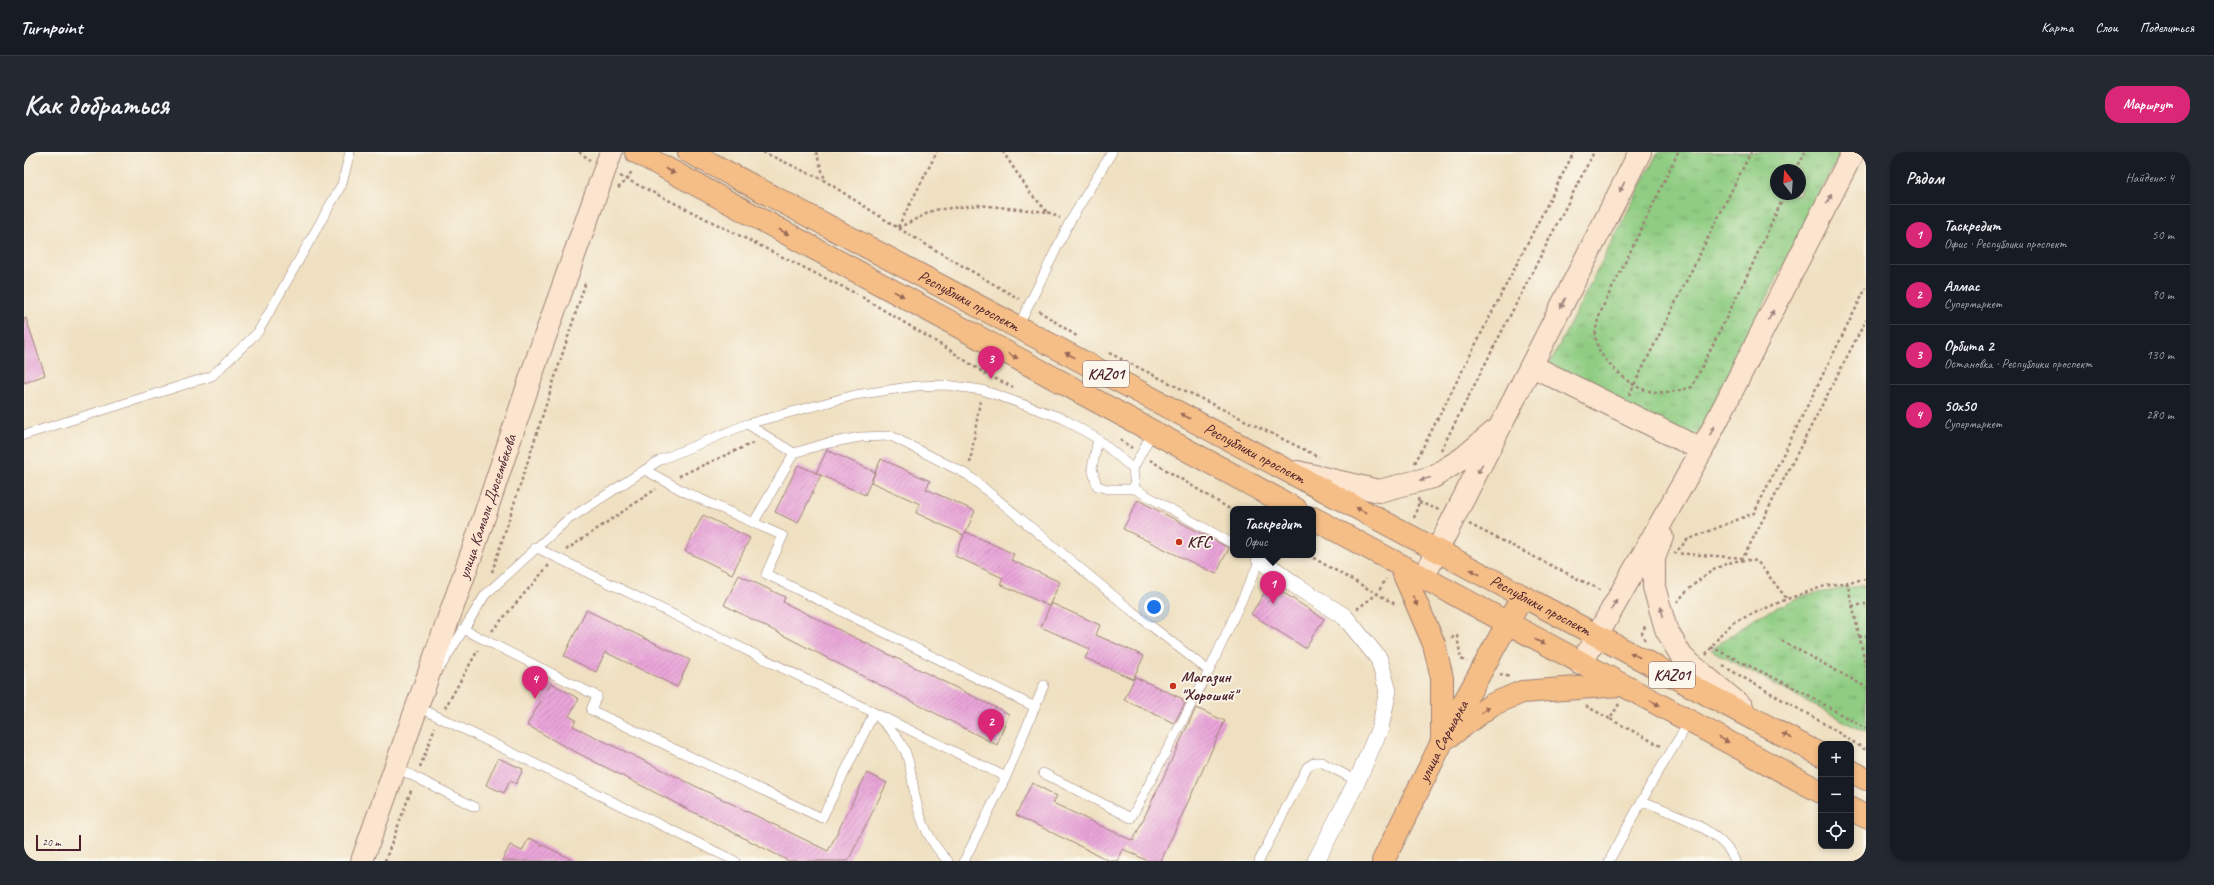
<!DOCTYPE html>
<html lang="ru">
<head>
<meta charset="utf-8">
<style>
  :root { --surface:#171b24; --page:#242831; --text:#f1f3f6; --muted:#9ea1a6; --line:#363941; --accent:#db2777 }
  body { margin:0; font-family:Caveat,sans-serif; background:var(--page); color:var(--text) }
  .controls { position:absolute; right:12px; bottom:12px; display:grid; overflow:hidden; border-radius:8px; box-shadow:0 2px 6px #0003 }
  .controls button { width:36px; height:36px; display:grid; place-items:center; padding:0; border:0; border-bottom:1px solid var(--line); background:var(--surface); color:var(--text); font:20px sans-serif }
  .compass { position:absolute; left:1746px; top:12px; width:36px; height:36px; border-radius:50%; background:var(--surface); box-shadow:0 2px 6px #0003; rotate:343deg }
  .scale { position:absolute; left:12px; bottom:10px; width:45px; box-sizing:border-box; padding-left:4px; border:2px solid #4a1f2b; border-top:0; font-size:11px; line-height:14px; white-space:nowrap; color:#4a1f2b; -webkit-text-stroke:3px #fbf7ec; paint-order:stroke }
  .you { position:absolute; left:1130px; top:455px; width:14px; height:14px; margin:-10px; border:3px solid #fff; border-radius:50%; background:#1a73e8; box-shadow:0 0 0 6px #1a73e833 }
  .badge { display:grid; place-items:center; width:26px; height:26px; border-radius:50%; background:var(--accent); color:#fff; font-size:13px; font-weight:700 }
  .pin { position:absolute; translate:-50% -33px; filter:drop-shadow(0 1px 2px #0008) }
  .pin::after { content:''; position:absolute; top:21px; width:14px; height:12px; background:inherit; clip-path:polygon(0 0,100% 0,50% 100%) }
  .popup { position:absolute; left:1206px; top:354px; width:86px; height:52px; box-sizing:border-box; display:grid; place-content:center; border-radius:8px; background:var(--surface); filter:drop-shadow(0 1px 3px #0005); font-size:13px; white-space:nowrap; color:var(--muted) }
  .popup b { font-size:15px; color:var(--text) }
  .popup::after { content:''; position:absolute; left:50%; top:100%; margin-left:-8px; border:8px solid transparent; border-top-color:var(--surface) }
  .list { margin:0; padding:0; list-style:none }
  h2 { display:flex; justify-content:space-between; align-items:center; height:52px; margin:0; padding:0 16px; font-size:17px }
  h2 small { font-size:13px; font-weight:400; color:var(--muted) }
  .list li { display:grid; grid-template-columns:26px 1fr auto; gap:12px; align-items:center; box-sizing:border-box; height:60px; padding:0 16px; border-top:1px solid var(--line) }
  .list b { display:block; font-size:15px; white-space:nowrap }
  .list p { margin:0; font-size:13px; white-space:nowrap; color:var(--muted) }
  .list em { font-size:13px; font-style:normal; color:var(--muted) }
  .icon { flex:none; width:22px; height:22px; fill:none; stroke:currentColor; stroke-width:2; stroke-linecap:round; stroke-linejoin:round }
  .map { position:relative; flex:none; width:1842px; height:709px; overflow:hidden; border-radius:16px }
  header { display:flex; align-items:center; gap:24px; box-sizing:border-box; height:56px; padding:0 20px; background:var(--surface); border-bottom:1px solid var(--line) }
  header strong { font-size:19px }
  nav { display:flex; gap:22px; margin-inline-start:auto; font-size:14px }
  .intro { display:flex; align-items:center; justify-content:space-between; box-sizing:border-box; height:96px; padding:0 24px }
  h1 { margin:0; font-size:28px }
  .button { padding:10px 18px; border-radius:16px; background:var(--accent); color:#fff; font-size:14px; font-weight:700 }
  main { display:flex; gap:24px; padding:0 24px }
  aside { flex:1; background:var(--surface); border-radius:16px; box-shadow:0 2px 6px #0003 }
  .map>svg:first-child { display:block }
  .grass { fill:url(#grass-tufts); stroke:#6d7657; fill-rule:evenodd }
  .building { fill:url(#building-hatch) }
  .lines { fill:none; stroke-linecap:round; stroke-linejoin:round }
  .service-casing { stroke:#9c8076; stroke-width:10 }
  .minor-casing { stroke:#9c8076; stroke-width:18 }
  .secondary-casing { stroke:#9c8076; stroke-width:24 }
  .primary-casing { stroke:#9c8076; stroke-width:24 }
  .trunk-casing { stroke:#9c8076; stroke-width:24 }
  .path { stroke:#9c8076; stroke-width:2.5; stroke-dasharray:3 3; stroke-linecap:butt }
  .service { stroke:#fff; stroke-width:9 }
  .minor { stroke:#fff; stroke-width:17 }
  .secondary { stroke:#fbe5cf; stroke-width:22 }
  .primary { stroke:#f6be87; stroke-width:22 }
  .trunk { stroke:#f6be87; stroke-width:22 }
  .oneway { fill:#976754 }
  .oneway2 { fill:#a2827d }
  .poi-dot { fill:#c8321e; stroke:#fbf7ec; stroke-width:1.5 }
  .labels { text-anchor:middle; dominant-baseline:central; stroke-width:3.5; stroke-linejoin:round; paint-order:stroke }
  .shield { fill:#fbf7ec; stroke:#7f6065; stroke-width:1 }
  .shield-label { font-size:15px; font-weight:bold; fill:#4a1f2b }
  .street-label { font-size:16px; fill:#4a1f2b; stroke:#fbf7ec }
  .poi-label { font-size:16px; font-weight:bold; fill:#4a1f2b; stroke:#fbf7ec; text-anchor:start }
</style>
</head>
<body>
<header>
<strong>Turnpoint</strong>
<nav><a>Карта</a><a>Слои</a><a>Поделиться</a></nav>
</header>
<div class="intro"><h1>Как добраться</h1><a class="button">Маршрут</a></div>
<main>
<div class="map">
<svg width="1842" height="709" viewBox="0 0 1842 709">
  <defs>
    <pattern id="grass-tufts" width="24" height="20" patternUnits="userSpaceOnUse"><rect width="24" height="20" fill="#90cd83"/><path d="M3 7l-1-3M5 7V3M7 7l1-3M15 17l-1-3M17 17v-4M19 17l1-3" fill="none" stroke="#78a66b"/></pattern>
    <pattern id="building-hatch" width="6" height="6" patternUnits="userSpaceOnUse"><rect width="6" height="6" fill="#e9a5d9"/><path d="M-1 1l2-2M0 6l6-6M5 7l2-2" fill="none" stroke="#bf86b0"/></pattern>
  </defs>
  <rect width="100%" height="100%" fill="#fbf7ec"/>
  <filter id="ink" filterUnits="userSpaceOnUse"><feTurbulence type="fractalNoise" baseFrequency=".025" numOctaves="2"/><feDisplacementMap in="SourceGraphic" scale="8" xChannelSelector="R" yChannelSelector="G"/><feConvolveMatrix kernelMatrix="1 2 1 2 8 2 1 2 1" color-interpolation-filters="sRGB"/></filter>
  <filter id="wash" filterUnits="userSpaceOnUse"><feTurbulence type="fractalNoise" baseFrequency=".012" numOctaves="4" result="noise"/><feDisplacementMap in="SourceGraphic" scale="16" xChannelSelector="R" yChannelSelector="G"/><feGaussianBlur stdDeviation="0.9" result="paint"/><feColorMatrix in="noise" values="0 0 0 0 0 0 0 0 0 0 0 0 0 0 0 0 0 1.4 0 .05"/><feComposite in="paint" operator="in"/></filter>
  <g filter="url(#wash)">
    <rect width="100%" height="100%" fill="#efe0c1"/>
    <!-- grass -->
    <path class="grass" d="M1634,0H1817L1669,291L1525,213ZM1752,18H1776V42H1752Z
      M1842,433V581L1687,498L1732,465L1781,443Z"/>
    <g id="blocks">
      <!-- building -->
      <path class="building" d="M2,166L21,223L0,231V167Z
        M803,298L851,320L841,343L792,321Z
        M857,307L906,329L902,337L951,359L941,382L942,380L990,402L987,408L1036,430L1025,454L976,432L979,426L931,404L940,383L892,361L896,352L847,330Z
        M774,313L797,323L774,371L751,360Z
        M1114,348L1205,396L1192,422L1099,377Z
        M679,363L726,386L708,422L661,399Z
        M715,423L761,445L759,450L985,562L973,593L700,453Z
        M1246,432L1300,467L1281,496L1227,462Z
        M1027,451L1076,473L1072,483L1120,504L1109,527L1061,506L1066,497L1017,475Z
        M562,458L666,508L653,535L581,500L572,520L540,504Z
        M1111,525L1159,547L1158,549L1161,551L1150,571L1100,548Z
        M527,531L555,547L545,564L552,568L549,574L804,699L843,621L863,631L824,709H765L538,593L503,573Z
        M1172,556L1201,569L1137,709H1124L1099,697L1094,709H1086L992,663L1008,631L1033,644L1029,651L1109,689Z
        M474,606L499,617L492,632L486,629L480,641L462,633Z
        M505,686L551,709H478L486,693L498,699Z"/>
    </g>
  </g>
  <g filter="url(#ink)">
    <use href="#blocks" fill-opacity="0" stroke="#9c8076" stroke-width="1"/>
    <g class="lines">
      <!-- service casing -->
      <g class="service-casing">
        <path id="service" d="M994,175L1045,71L1088,0
          M723,272L770,301L800,292L836,285L867,284L944,323L1108,459L1185,519
          M1129,279L1109,317L1111,337L1209,392
          M0,283L188,224L234,180L318,32L326,0
          M1074,287L1109,317
          M621,318L661,340L759,384L742,422L1011,555
          M730,370L770,301
          M511,395L982,625L1020,533
          M439,477L573,544L567,558L798,666L850,561C862,573 874,584 881,599C887,613 888,629 891,644C896,668 907,692 924,709
          M417,514L461,443L542,369L636,308L723,272L831,243L892,234L922,233L958,238L1038,266L1074,287L1068,316L1073,334L1084,337H1111
          M394,555L711,709
          M371,615L451,655
          M1019,621L1107,666L1185,519L1238,404
          M1618,649C1647,660 1699,678 1711,709
          M940,709L982,625
          M1235,709L1283,615L1291,610H1297L1333,629
          M1585,709L1627,632L1665,570"/>
      </g>
      <!-- minor casing -->
      <g class="minor-casing">
        <path id="minor" d="M1236,407L1271,433L1321,465L1355,507L1364,539L1356,576L1333,629L1292,709"/>
      </g>
      <!-- secondary casing -->
      <g class="secondary-casing">
        <g id="secondary">
          <path d="M1508,214L1678,298"/>
          <path d="M1273,320L1355,339L1409,325L1439,306L1471,279"/>
          <path d="M1638,385L1630,406V435L1642,477L1658,505L1718,555"/>
          <path d="M1399,426L1616,0"/>
          <path d="M1557,512L1678,298L1829,0"/>
          <path id="s1" d="M338,709L450,395L513,207L587,0"/>
        </g>
      </g>
      <!-- primary casing -->
      <g class="primary-casing">
        <g id="primary">
          <path d="M1376,413L1410,492L1418,526V588"/>
          <path d="M1426,584L1467,553L1498,540L1596,533"/>
          <path id="s2" d="M1359,709L1418,590L1498,445"/>
        </g>
      </g>
      <!-- trunk casing -->
      <g class="trunk-casing">
        <g id="trunk">
          <path d="M612,0L1272,357"/>
          <path id="s3" d="M665,0L1797,603"/>
          <path d="M1289,366L1797,640"/>
          <path d="M1827,619L1842,627"/>
          <path d="M1827,657L1842,665"/>
        </g>
      </g>
      <!-- path -->
      <path class="path" d="M555,0L566,8
        M739,0L801,29L874,76L995,147
        M792,0L801,28
        M1654,0C1635,41 1615,81 1596,121C1588,137 1574,160 1572,177C1569,197 1583,211 1597,223C1619,244 1640,243 1668,235L1724,122L1761,42
        M1772,18L1781,0
        M596,24L833,142
        M594,36L604,27L608,18
        M1024,60L1036,66
        M874,75L913,0
        M874,76L910,58L954,53L1024,60L1007,42L979,0
        M838,145L924,197L963,223L989,235
        M1015,159L1054,185
        M1085,201L1295,305
        M1605,243L1727,0
        M1096,288L1108,296
        M1417,298L1570,0
        M1126,308L1209,359
        M946,311L956,249
        M1391,311L1550,0
        M655,324L731,290
        M1395,350L1415,358
        M1390,366L1395,350L1394,346
        M1445,372L1578,439
        M542,398L632,337
        M1654,398L1663,388L1730,361L1842,136
        M1650,401L1719,406L1842,168
        M1284,403L1373,453
        M468,420L562,129
        M1823,430L1842,514
        M1653,450C1673,427 1701,403 1733,409L1763,447
        M1828,454L1842,452
        M1333,457L1353,442L1362,427
        M468,479L525,413
        M1835,485L1842,484
        M1427,486L1433,484L1437,507L1443,510
        M1621,488L1618,481L1622,472
        M1758,489L1842,535
        M1687,495L1777,539L1842,577
        M1682,503L1697,482L1710,470L1763,447L1801,434L1842,427
        M1699,514L1794,568L1842,598
        M1476,522L1486,525
        M1595,552L1586,567L1637,594
        M1562,554L1586,567
        M421,556L454,498
        M396,615L411,575
        M361,709L388,636"/>
      <!-- service -->
      <use href="#service" class="service"/>
      <!-- minor -->
      <use href="#minor" class="minor"/>
      <!-- secondary -->
      <use href="#secondary" class="secondary"/>
      <!-- primary -->
      <use href="#primary" class="primary"/>
      <!-- trunk -->
      <use href="#trunk" class="trunk"/>
    </g>
    <!-- one-way arrows -->
    <defs><path id="oneway-solid" d="M-6-.8H1V-3.2L6.5 0L1 3.2V.8H-6Z"/></defs>
    <g class="oneway">
      <use href="#oneway-solid" transform="translate(646 19) rotate(28)"/>
      <use href="#oneway-solid" transform="translate(760 80) rotate(28)"/>
      <use href="#oneway-solid" transform="translate(875 142) rotate(28)"/>
      <use href="#oneway-solid" transform="translate(1046 203) rotate(-152)"/>
      <use href="#oneway-solid" transform="translate(989 204) rotate(28)"/>
      <use href="#oneway-solid" transform="translate(1161 264) rotate(-152)"/>
      <use href="#oneway-solid" transform="translate(1337 358) rotate(-152)"/>
      <use href="#oneway-solid" transform="translate(1451 420) rotate(-152)"/>
      <use href="#oneway-solid" transform="translate(1391 449) rotate(66)"/>
      <use href="#oneway-solid" transform="translate(1516 490) rotate(28)"/>
      <use href="#oneway-solid" transform="translate(1611 503) rotate(-152)"/>
      <use href="#oneway-solid" transform="translate(1631 551) rotate(28)"/>
      <use href="#oneway-solid" transform="translate(1461 558) rotate(-37)"/>
      <use href="#oneway-solid" transform="translate(1763 584) rotate(-152)"/>
      <use href="#oneway-solid" transform="translate(1700 588) rotate(28)"/>
    </g>
    <g class="oneway2">
      <use href="#oneway-solid" transform="translate(1598 35) rotate(117)"/>
      <use href="#oneway-solid" transform="translate(1805 47) rotate(-63)"/>
      <use href="#oneway-solid" transform="translate(1539 151) rotate(117)"/>
      <use href="#oneway-solid" transform="translate(1747 163) rotate(-63)"/>
      <use href="#oneway-solid" transform="translate(1688 279) rotate(-63)"/>
      <use href="#oneway-solid" transform="translate(1456 317) rotate(117)"/>
      <use href="#oneway-solid" transform="translate(1401 327) rotate(166)"/>
      <use href="#oneway-solid" transform="translate(1590 453) rotate(-60)"/>
      <use href="#oneway-solid" transform="translate(1638 460) rotate(-105)"/>
    </g>
  </g>
  <!-- markers -->
  <g class="poi-dot">
    <circle cx="1155" cy="390" r="4"/>
    <circle cx="1149" cy="534" r="4"/>
  </g>
  <g class="labels">
    <!-- shield labels -->
    <g class="shield">
      <rect x="1059" y="209" width="46" height="26" rx="3"/>
      <rect x="1625" y="510" width="46" height="26" rx="3"/>
    </g>
    <g class="shield-label">
      <text x="1082" y="222">KАZ01</text>
      <text x="1648" y="523">KАZ01</text>
    </g>
    <!-- street labels -->
    <g class="street-label">
      <text stroke="none"><textPath href="#s3" startOffset="317">Республики проспект</textPath></text>
      <text stroke="none"><textPath href="#s3" startOffset="641">Республики проспект</textPath></text>
      <text stroke="none"><textPath href="#s1" startOffset="376">улица Камали Дюсембекова</textPath></text>
      <text stroke="none"><textPath href="#s3" startOffset="965">Республики проспект</textPath></text>
      <text stroke="none"><textPath href="#s2" startOffset="134">улица Сарыарка</textPath></text>
    </g>
    <!-- poi labels -->
    <g class="poi-label">
      <text x="1163" y="390">KFC</text>
      <text x="1157" y="525">Магазин<tspan x="1157" dy="18">"Хороший"</tspan></text>
    </g>
  </g>
</svg>
<div class="controls">
<button>+</button>
<button>−</button>
<button><svg class="icon" aria-label="locate" viewBox="0 0 24 24"><circle cx="12" cy="12" r="6"/><path d="M12 2v4M12 18v4M2 12h4M18 12h4"/></svg></button>
</div>
<svg class="compass" viewBox="-18 -18 36 36"><path d="M0-13l5 13h-10z" fill="#e53935"/><path d="M0 13l5-13h-10z" fill="#9ea1a6"/></svg>
<div class="scale">20 m</div>
<div class="you"></div>
<div class="pin badge" style="left:1249px;top:452px">1</div>
<div class="popup"><b>Таскредит</b>Офис</div>
<div class="pin badge" style="left:967px;top:590px">2</div>
<div class="pin badge" style="left:967px;top:227px">3</div>
<div class="pin badge" style="left:511px;top:547px">4</div>
</div>
<aside>
<h2>Рядом<small>Найдено: 4</small></h2>
<ul class="list">
<li><span class="badge">1</span><div><b>Таскредит</b><p>Офис · Республики проспект</p></div><em>50 m</em></li>
<li><span class="badge">2</span><div><b>Алмас</b><p>Супермаркет</p></div><em>90 m</em></li>
<li><span class="badge">3</span><div><b>Орбита 2</b><p>Остановка · Республики проспект</p></div><em>130 m</em></li>
<li><span class="badge">4</span><div><b>50х50</b><p>Супермаркет</p></div><em>280 m</em></li>
</ul>
</aside>
</main>
</body>
</html>
